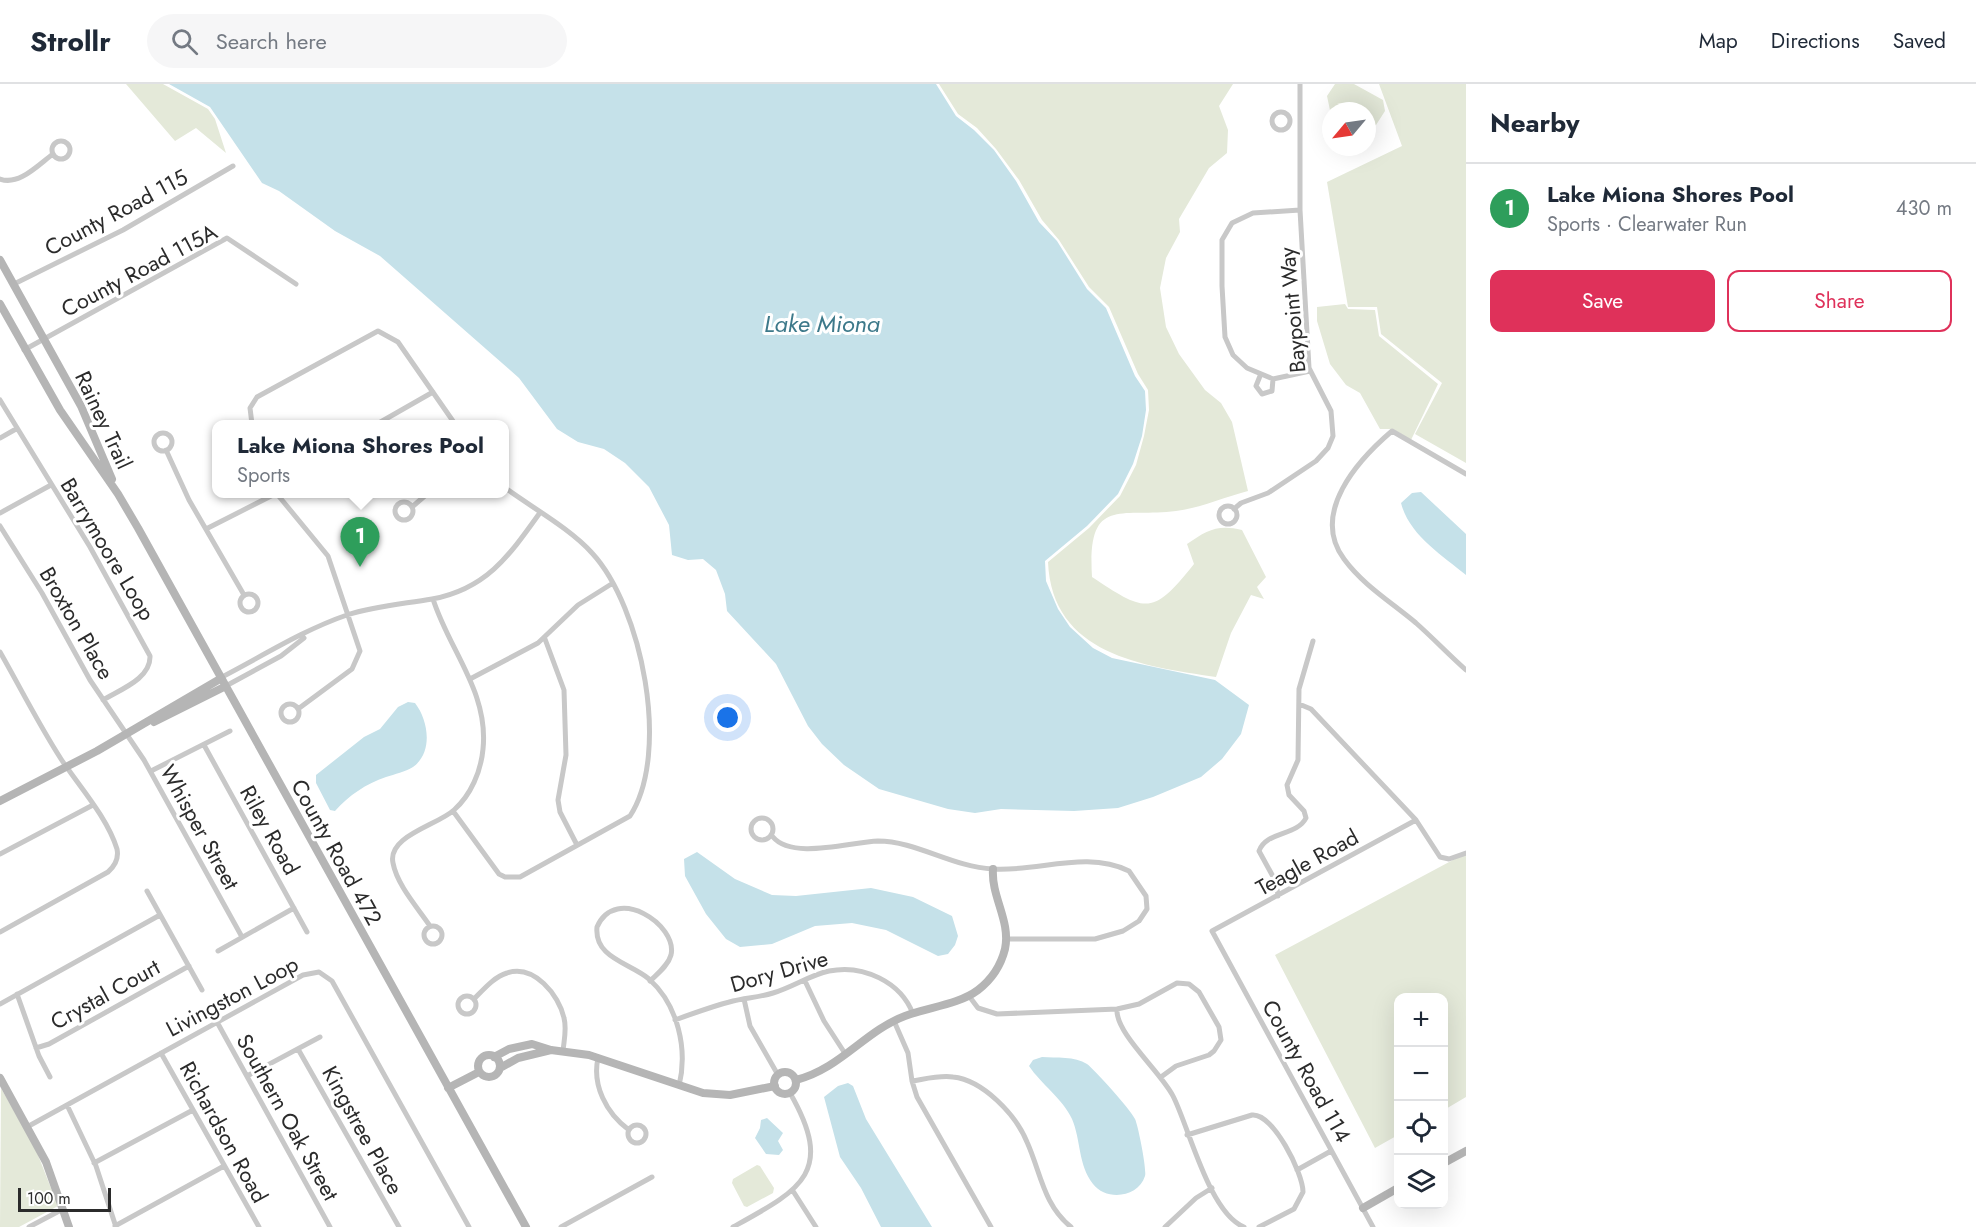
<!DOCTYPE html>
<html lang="en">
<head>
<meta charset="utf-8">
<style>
  :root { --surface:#fff; --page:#f6f6f7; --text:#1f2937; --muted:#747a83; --line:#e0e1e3; --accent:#df315a }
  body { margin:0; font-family:Jost,sans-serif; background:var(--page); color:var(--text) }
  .controls { position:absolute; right:18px; bottom:18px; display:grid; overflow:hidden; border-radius:12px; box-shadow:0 6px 24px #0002 }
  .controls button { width:54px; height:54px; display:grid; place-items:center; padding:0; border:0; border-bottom:2px solid var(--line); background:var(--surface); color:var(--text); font:30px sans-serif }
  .compass { position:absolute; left:1322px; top:18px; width:54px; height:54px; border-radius:50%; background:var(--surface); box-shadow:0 6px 24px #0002; rotate:241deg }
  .scale { position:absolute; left:18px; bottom:15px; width:93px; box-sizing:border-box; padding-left:6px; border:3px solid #2b2b2b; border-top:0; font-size:16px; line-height:21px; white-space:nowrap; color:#2b2b2b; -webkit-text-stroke:4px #fff; paint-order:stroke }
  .you { position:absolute; left:728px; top:634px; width:21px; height:21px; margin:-15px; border:4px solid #fff; border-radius:50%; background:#1a73e8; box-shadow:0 0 0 9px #1a73e833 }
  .badge { display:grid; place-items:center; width:39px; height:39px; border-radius:50%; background:var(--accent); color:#fff; font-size:20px; font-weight:700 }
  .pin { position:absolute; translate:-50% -50px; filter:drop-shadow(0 2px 3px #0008) }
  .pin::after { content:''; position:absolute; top:32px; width:21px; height:18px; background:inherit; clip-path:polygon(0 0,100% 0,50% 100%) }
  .popup { position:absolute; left:212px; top:336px; width:297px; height:78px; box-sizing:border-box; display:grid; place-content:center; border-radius:12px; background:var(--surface); filter:drop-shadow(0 2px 4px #0005); font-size:20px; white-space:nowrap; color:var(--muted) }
  .popup b { font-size:22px; color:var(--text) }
  .popup::after { content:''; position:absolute; left:50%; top:100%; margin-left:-12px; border:12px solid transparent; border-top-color:var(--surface) }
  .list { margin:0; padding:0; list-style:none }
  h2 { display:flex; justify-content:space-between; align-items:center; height:78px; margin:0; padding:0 24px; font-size:26px }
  h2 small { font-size:20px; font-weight:400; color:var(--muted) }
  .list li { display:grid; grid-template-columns:39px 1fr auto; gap:18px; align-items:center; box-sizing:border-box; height:90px; padding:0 24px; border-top:2px solid var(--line) }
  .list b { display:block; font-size:22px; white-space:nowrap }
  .list p { margin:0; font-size:20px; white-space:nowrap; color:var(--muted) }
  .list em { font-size:20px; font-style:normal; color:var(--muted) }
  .actions { display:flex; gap:12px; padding:18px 24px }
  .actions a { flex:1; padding:14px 0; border:2px solid var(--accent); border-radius:12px; text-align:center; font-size:21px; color:var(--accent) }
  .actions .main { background:var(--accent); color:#fff }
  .icon { flex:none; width:33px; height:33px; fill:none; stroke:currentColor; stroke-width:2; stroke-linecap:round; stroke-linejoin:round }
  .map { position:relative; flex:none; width:1466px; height:1143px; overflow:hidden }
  header { display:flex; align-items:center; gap:36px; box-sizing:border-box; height:84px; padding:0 30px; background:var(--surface); border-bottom:2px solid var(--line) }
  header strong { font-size:28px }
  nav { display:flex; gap:33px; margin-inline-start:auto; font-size:21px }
  .search { width:420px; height:54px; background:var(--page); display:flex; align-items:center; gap:15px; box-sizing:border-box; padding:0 21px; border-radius:33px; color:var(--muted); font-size:22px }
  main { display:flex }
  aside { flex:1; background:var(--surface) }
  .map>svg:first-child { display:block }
  .green { fill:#e4e9d9 }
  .water { fill:#c5e1e9 }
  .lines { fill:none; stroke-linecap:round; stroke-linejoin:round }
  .street { stroke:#c8c8c8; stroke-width:5 }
  .secondary { stroke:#b5b5b5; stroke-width:8 }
  .labels { text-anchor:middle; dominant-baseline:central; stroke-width:6; stroke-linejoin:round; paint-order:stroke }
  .street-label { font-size:22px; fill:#2b2b2b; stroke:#fff }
  .water-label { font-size:24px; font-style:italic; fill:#3d798a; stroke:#fff }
</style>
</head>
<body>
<header>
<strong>Strollr</strong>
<div class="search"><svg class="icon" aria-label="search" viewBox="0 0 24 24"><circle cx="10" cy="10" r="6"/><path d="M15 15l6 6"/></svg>Search here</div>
<nav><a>Map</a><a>Directions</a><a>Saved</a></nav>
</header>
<main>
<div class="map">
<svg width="1466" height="1143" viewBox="0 0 1466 1143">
  <rect width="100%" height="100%" fill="#fff"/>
  <!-- green -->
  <path class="green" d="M126,0H163L208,25L215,35L226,69L196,44L175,57Z
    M939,0H1233L1219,22L1228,46L1227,69L1209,84L1179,135L1180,148L1166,174L1160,204L1166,243L1179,270L1205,306L1221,319L1232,338L1248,407C1225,413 1200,424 1176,427C1120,434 1087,411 1092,493C1146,529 1153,532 1194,480L1187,460C1207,446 1218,440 1242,446L1266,493L1257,503L1264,515L1251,511L1231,549L1216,593C1143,582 1052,571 1048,478L1089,444L1120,412L1136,381L1144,352L1149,326L1148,306L1138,290L1109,223L1089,203L1059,156L1042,136L1019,96L996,65L977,44L958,30Z
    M1335,0H1354L1383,16L1385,27L1376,41L1367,44V27H1331V31L1327,12Z
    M1379,0H1466V379L1415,350L1442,299L1381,250L1377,223H1348L1327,98L1402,62Z
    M1345,220L1348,225L1375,226L1379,252L1438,300L1411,356L1393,345H1380L1360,309L1346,301L1330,280L1317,237V223Z
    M1466,769V1013L1444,1026V914H1398V1051L1375,1064L1275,871Z
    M1,1004L36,1066L58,1122L19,1143H0Z
    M757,1081L760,1082L774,1104L773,1109L747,1123L744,1122L732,1099L733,1095Z"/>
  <!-- water -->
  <path class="water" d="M169,0H936L956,32L974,46L994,66L1016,97L1039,138L1057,157L1087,205L1106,224L1135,292L1145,307L1146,326L1142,352L1133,380L1118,410L1087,442L1045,477L1046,497L1058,525L1070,543L1093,564L1112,574L1215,596L1249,621L1241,650L1222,675L1201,693L1153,713L1118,724L1074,727L1001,725L975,729L948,725L879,705L844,681L822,660L808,642L776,580L727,527L725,510L716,486L703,475L688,476L672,471L669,441L649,403L625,379L604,365L578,358L557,345L519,294L486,265L380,172L335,147L279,107L262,99L210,23Z
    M1421,408L1466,450V491C1442,471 1409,451 1401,419L1412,409Z
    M408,618L415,619C429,637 433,669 413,683C405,688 395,690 386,693C366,700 349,711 335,727L330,726L316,699V691L364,653L380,645L398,623Z
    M697,768L735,795L772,811L796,812L871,804L913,813L952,832L958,852L955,861L948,870L938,872L886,846L852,839L815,842L772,860L740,863L726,855L706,830L685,792L684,775Z
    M1042,973C1056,974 1075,972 1087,980C1094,985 1131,1026 1135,1035C1138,1041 1147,1086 1145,1092C1138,1114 1106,1117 1093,1100C1078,1081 1081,1056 1072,1035C1063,1015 1041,1000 1029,982L1033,976Z
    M848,999L853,1002L866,1035L932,1143H881L861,1104L840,1073L824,1013L838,1002Z
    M767,1034L783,1049L778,1057L783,1066L779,1071L766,1070L755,1054L760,1044L761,1036Z"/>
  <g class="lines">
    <!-- street -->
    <path class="street" d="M1272 37a9 9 0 1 1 18 0a9 9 0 1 1-18 0Z
      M52 66a9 9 0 1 1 18 0a9 9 0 1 1-18 0Z
      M0,95C19,102 38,81 53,70
      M1300,126L1253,129L1232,139L1222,156V202L1225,253L1233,271L1247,284L1273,295L1310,287
      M14,200L123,146L233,82
      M24,266L227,154L296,200
      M1260,292L1256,302L1262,310L1272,307L1273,295
      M0,316L90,463L150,572C151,595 119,606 103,616
      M252,340L250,324L257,313L378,247L398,258L455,340
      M377,340L433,308
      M154 358a9 9 0 1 1 18 0a9 9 0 1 1-18 0Z
      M0,354L16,345
      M166,366L189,416L244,511
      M1466,390L1392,347C1358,376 1310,429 1344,475C1363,501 1391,518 1416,539C1433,554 1449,571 1466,586
      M277,410L328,472L360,567L352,585L298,625
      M395 427a9 9 0 1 1 18 0a9 9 0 1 1-18 0Z
      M1219 431a9 9 0 1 1 18 0a9 9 0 1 1-18 0Z
      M412,423L427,410
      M1234,425L1241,419L1268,409L1316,377L1328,364L1333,352L1331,327L1309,284L1300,126V0
      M0,429L51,401
      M0,442L42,509L90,596L144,676L242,853
      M206,445L275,410
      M240 519a9 9 0 1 1 18 0a9 9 0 1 1-18 0Z
      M545,555L564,606L566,671L558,716L560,728L577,761
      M0,568C20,603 39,641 61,675C79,702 107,733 117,765C119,775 115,782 108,788L0,848
      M220,594C261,573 303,546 347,531C375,522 403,520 432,515C486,505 509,472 539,430
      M470,595L538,559L578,521L613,499
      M224,603L281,572L304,554
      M1299,620L1311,625L1416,736L1440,773L1449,775L1466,769
      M281 629a9 9 0 1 1 18 0a9 9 0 1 1-18 0Z
      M204,661L307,848
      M151,687L230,647
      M453,727L499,790L505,793H520L630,732C671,669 642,523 592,469C571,445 531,423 504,403
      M751 745a11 11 0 1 1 22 0a11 11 0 1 1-22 0Z
      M773,753C792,776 850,758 878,757C916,757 952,783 993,785C1039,788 1086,766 1129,787L1146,812L1147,825L1139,837L1123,847L1095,855H1006
      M0,770L93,721
      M147,807L202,906
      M1278,812L1276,798L1259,767C1266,747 1297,752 1306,734L1304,727L1289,711L1287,701L1298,676L1299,605L1313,557
      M430,842C418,824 397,801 393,779C387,752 438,741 454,726C471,711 481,687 483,665C489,608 449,566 433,515
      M424 851a9 9 0 1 1 18 0a9 9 0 1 1-18 0Z
      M218,867L294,824
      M650,897C657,890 668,882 671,871C678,841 616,800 597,843C594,874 630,879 649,895C678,921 688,965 679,1002
      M805,897L824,937L846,971
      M17,910L39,972L50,993
      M458 921a9 9 0 1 1 18 0a9 9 0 1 1-18 0Z
      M969,912L978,924L997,930L1117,925L1139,920L1177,899L1189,900L1199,908L1219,943L1221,956L1214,967L1209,971L1176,982L1161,993
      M474,915C484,905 494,893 507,889C534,880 559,911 564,934C567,945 564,956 563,967
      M744,915L750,942L778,991
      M0,920L160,831
      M1117,925C1115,949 1161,988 1173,1012C1189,1043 1209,1129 1244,1143
      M675,936C694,929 713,922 733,917C746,914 760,913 773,909C793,903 810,891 829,887C863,880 901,898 913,930
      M894,937L908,969L912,997L917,1013L991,1143
      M217,938L330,1143
      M36,964L49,960L189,882
      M298,965L399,1143
      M161,969L259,1143
      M598,974C592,1001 606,1029 629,1046
      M247,992L320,953
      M912,997C925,995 940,991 953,993C983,996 1016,1031 1027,1058C1041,1089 1043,1120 1071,1143
      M67,1021L96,1082L116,1143
      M628 1050a9 9 0 1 1 18 0a9 9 0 1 1-18 0Z
      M27,1043L303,891L319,888L332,897L469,1143
      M1187,1051L1252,1031C1273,1029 1303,1089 1303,1108L1294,1125L1259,1143
      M94,1079L193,1026
      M1297,1086L1331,1067
      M793,1107L816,1143
      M115,1142L224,1082
      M29,1143L63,1125
      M561,1143L652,1093
      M733,1143C800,1106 836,1089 790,1009
      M1165,1143L1196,1114L1212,1104
      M1373,1143L1212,847L1416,736"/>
    <!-- secondary -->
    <path class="secondary" d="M0,176L81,322L112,395
      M0,220L60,326L118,410L138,444L526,1143
      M154,638L224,603
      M0,717L97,667L220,595
      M478 982a11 11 0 1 1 22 0a11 11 0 1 1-22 0Z
      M494,973L509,965L532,960L551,966L589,971L703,1009L730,1011L775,1002
      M500,984L518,974L551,966
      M774 999a11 11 0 1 1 22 0a11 11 0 1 1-22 0Z
      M0,994L46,1078L69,1143
      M796,996C840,985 865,947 905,932C928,923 958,921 978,906C991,896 1001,881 1005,865C1011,837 991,813 993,785
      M448,1004L479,988
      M1444,1079L1466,1067
      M1363,1124L1398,1104"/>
  </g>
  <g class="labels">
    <!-- street labels -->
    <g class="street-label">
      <text transform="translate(116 128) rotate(-28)">County Road 115</text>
      <text transform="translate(139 186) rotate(-28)">County Road 115A</text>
      <text transform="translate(1292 226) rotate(-95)">Baypoint Way</text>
      <text transform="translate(104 336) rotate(65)">Rainey Trail</text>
      <text transform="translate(108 465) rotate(59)">Barrymoore Loop</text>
      <text transform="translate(77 539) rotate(60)">Broxton Place</text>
      <text transform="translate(200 743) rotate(61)">Whisper Street</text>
      <text transform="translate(270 746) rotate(61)">Riley Road</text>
      <text transform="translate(337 768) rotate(61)">County Road 472</text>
      <text transform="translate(1307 778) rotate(-29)">Teagle Road</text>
      <text transform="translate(779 887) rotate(-16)">Dory Drive</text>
      <text transform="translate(105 910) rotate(-29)">Crystal Court</text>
      <text transform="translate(232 912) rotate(-28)">Livingston Loop</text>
      <text transform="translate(1307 987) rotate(61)">County Road 114</text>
      <text transform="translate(288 1033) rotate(61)">Southern Oak Street</text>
      <text transform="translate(363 1046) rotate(61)">Kingstree Place</text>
      <text transform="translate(224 1048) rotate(61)">Richardson Road</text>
    </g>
    <!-- water labels -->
    <g class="water-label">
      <text x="822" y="239">Lake Miona</text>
    </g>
  </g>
</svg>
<div class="controls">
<button>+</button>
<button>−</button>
<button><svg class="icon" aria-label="locate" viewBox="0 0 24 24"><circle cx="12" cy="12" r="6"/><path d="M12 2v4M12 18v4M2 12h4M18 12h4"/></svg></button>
<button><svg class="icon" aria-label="layers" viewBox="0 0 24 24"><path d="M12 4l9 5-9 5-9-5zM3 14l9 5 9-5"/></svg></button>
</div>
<svg class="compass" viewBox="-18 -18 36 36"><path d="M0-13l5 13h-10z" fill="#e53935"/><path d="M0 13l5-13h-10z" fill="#747a83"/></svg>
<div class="scale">100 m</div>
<div class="you"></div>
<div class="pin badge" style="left:360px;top:483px;background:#2e9e5b">1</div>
<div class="popup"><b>Lake Miona Shores Pool</b>Sports</div>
</div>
<aside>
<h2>Nearby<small></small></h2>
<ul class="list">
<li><span class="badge" style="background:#2e9e5b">1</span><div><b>Lake Miona Shores Pool</b><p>Sports · Clearwater Run</p></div><em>430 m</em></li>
</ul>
<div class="actions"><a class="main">Save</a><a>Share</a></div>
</aside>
</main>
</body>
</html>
